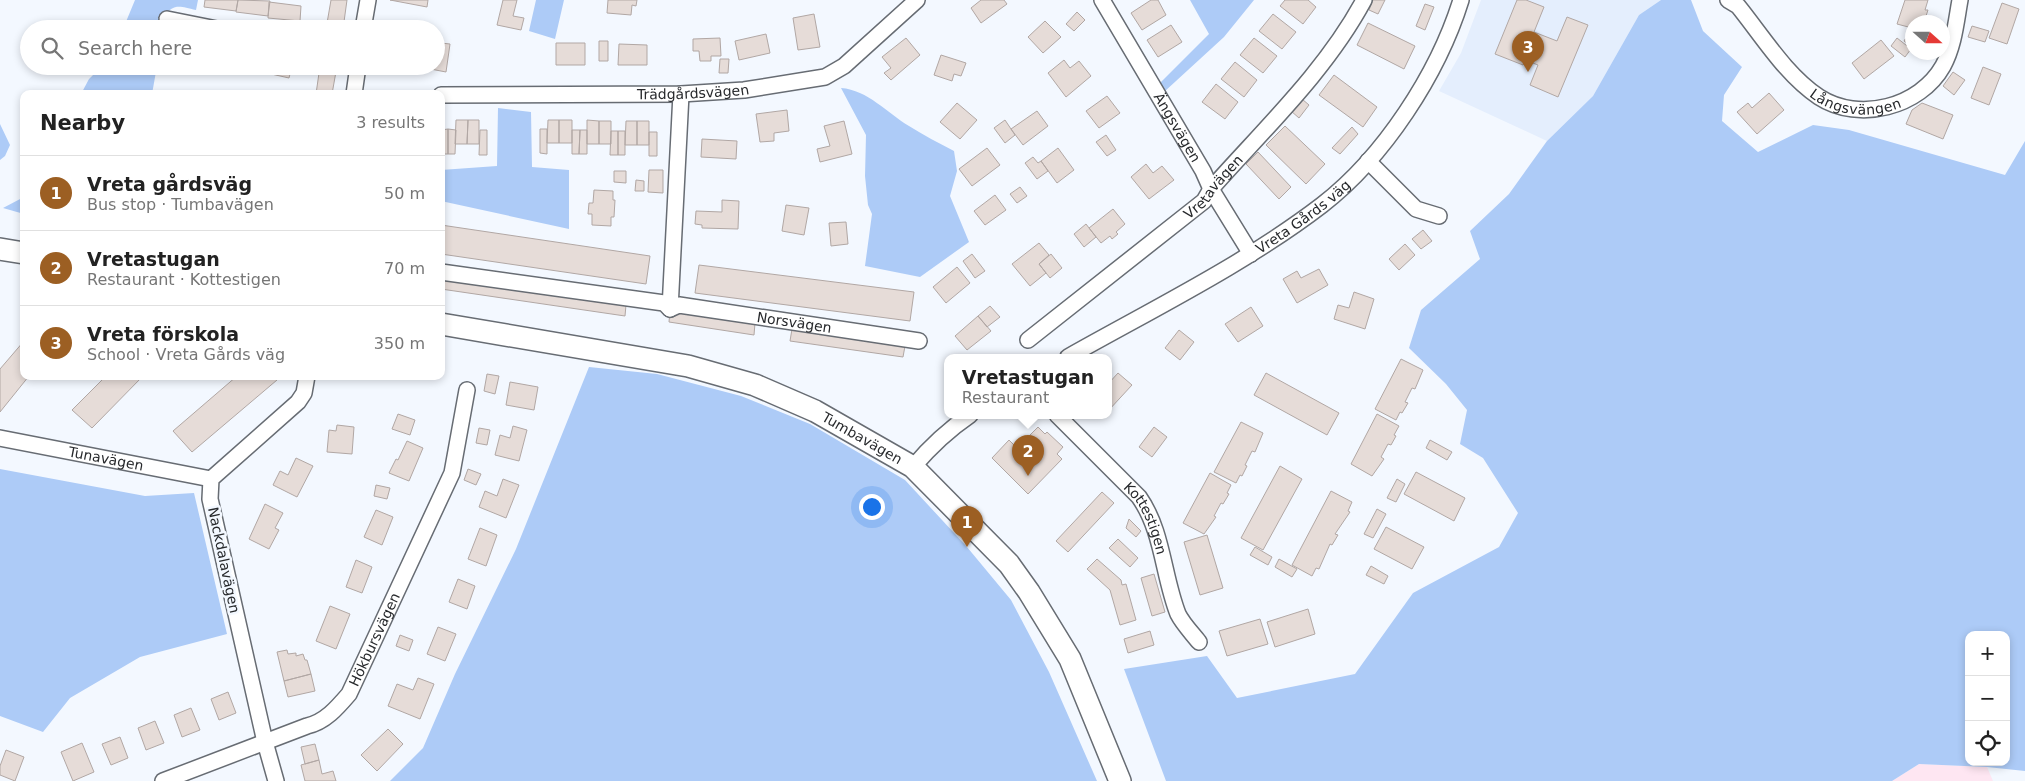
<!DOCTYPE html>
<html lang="en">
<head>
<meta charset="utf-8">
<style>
  :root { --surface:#fff; --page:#f6f6f6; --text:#222; --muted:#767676; --line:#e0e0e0; --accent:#9c5f23 }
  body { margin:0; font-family:"DejaVu Sans",sans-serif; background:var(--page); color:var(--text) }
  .controls { position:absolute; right:15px; bottom:15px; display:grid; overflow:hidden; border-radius:10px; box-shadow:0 2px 8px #0003 }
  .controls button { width:45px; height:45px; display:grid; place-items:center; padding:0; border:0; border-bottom:1px solid var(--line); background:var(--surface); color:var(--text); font:25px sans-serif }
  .compass { position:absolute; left:1905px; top:15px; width:45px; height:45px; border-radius:50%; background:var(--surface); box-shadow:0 2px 8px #0003; rotate:111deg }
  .you { position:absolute; left:871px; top:506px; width:18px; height:18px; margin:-12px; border:4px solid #fff; border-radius:50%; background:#1a73e8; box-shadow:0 0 0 8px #1a73e833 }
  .badge { display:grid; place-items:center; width:32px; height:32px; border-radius:50%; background:var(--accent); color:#fff; font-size:16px; font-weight:700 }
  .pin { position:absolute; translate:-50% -41px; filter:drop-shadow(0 1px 2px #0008) }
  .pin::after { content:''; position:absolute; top:26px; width:18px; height:15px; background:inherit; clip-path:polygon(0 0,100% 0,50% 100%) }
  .popup { position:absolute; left:944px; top:354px; width:168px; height:65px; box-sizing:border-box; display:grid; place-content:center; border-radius:10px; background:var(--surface); filter:drop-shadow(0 1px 4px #0005); font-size:16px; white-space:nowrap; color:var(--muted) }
  .popup b { font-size:19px; color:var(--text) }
  .popup::after { content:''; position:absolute; left:50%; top:100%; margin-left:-10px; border:10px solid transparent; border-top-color:var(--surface) }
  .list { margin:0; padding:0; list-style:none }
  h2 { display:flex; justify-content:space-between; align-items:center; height:65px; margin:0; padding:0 20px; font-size:21px }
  h2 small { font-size:16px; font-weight:400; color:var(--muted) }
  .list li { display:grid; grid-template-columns:32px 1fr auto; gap:15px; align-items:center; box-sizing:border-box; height:75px; padding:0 20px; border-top:1px solid var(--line) }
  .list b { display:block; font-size:19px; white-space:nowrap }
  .list p { margin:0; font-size:16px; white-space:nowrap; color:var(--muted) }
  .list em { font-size:16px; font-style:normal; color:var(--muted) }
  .icon { flex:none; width:28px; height:28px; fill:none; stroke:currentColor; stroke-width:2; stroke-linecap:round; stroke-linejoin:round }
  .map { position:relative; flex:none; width:2025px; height:781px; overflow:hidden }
  .search { position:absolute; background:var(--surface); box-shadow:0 2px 8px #0003; left:20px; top:20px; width:425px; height:55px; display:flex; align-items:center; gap:12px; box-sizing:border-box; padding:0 18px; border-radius:28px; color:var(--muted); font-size:19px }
  .panel { position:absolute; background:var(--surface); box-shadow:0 2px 8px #0003; left:20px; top:90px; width:425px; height:290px; border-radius:10px }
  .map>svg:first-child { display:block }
  .built { fill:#e4eefd }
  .industrial { fill:#fee6f2 }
  .green { fill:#adcbf7; fill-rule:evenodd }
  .building { fill:#e6dcd8; stroke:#b1a7a4 }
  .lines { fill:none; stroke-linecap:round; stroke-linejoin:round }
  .street-casing { stroke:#676c73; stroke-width:18 }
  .secondary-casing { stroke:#676c73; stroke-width:24 }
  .street { stroke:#fff; stroke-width:15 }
  .secondary { stroke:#fff; stroke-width:21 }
  .labels { text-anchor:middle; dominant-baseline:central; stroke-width:5; stroke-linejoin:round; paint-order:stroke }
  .street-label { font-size:14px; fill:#27292c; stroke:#f3f8ff }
</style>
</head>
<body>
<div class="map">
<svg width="2025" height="781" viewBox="0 0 2025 781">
  <rect width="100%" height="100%" fill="#f3f8ff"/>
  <!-- built -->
  <path class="built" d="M1481,0H1661L1639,15L1593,96L1547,141L1439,91L1461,53Z"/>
  <!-- industrial -->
  <path class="industrial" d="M1919,764L1987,767L1993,781H1892Z"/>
  <!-- green -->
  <path class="green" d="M135,0H198L196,10C179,6 174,3 163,17L164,29H123Z
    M536,0H564L555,39L529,31Z
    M1190,0H1254L1224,37L1164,92L1160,83L1209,34Z
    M1661,0H1691L1703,31L1742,67L1724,95L1722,121L1758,152L1813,125L1849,130L2005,175L2025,141V771L1987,767L1919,764L1892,781H1166L1124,669L1207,656L1237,698L1355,674L1413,593L1499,547L1518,513L1483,458L1460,444L1467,410L1446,384L1409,348L1421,310L1480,259L1470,231L1509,194L1547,141L1593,96L1639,15ZM1969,635H2006V762H1969Z
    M102,66H157L152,94H81L89,79Z
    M841,88C868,90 887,113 909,126C923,135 939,143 954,151L957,171L950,196L969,242L920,277L865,266L872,214L868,205L865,176L866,135Z
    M498,108L531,112L532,167L569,170V229L441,201V170L497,166Z
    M0,124L10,145L5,156L0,160Z
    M24,196V214L3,208L22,198Z
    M589,367L657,374L741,396L810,424L905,480L967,547L1011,600L1049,672L1097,781H390L423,748L455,674L516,549Z
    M0,469L145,496L194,493L227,634L140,657L70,698L43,732L0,716Z"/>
  <!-- building -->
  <path class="building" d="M205,0H238L236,11L204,7Z
    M238,0L270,1L268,16L236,12Z
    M331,0H347L343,29H326Z
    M390,0H428L427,7Z
    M503,0H517L513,16L524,18L521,30L497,25Z
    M608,0H637L636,6L632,5L631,15L607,13Z
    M981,0H1004L1007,4L981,23L971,8Z
    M1151,0H1158L1166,15L1142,30L1131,13Z
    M1285,0H1308L1316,7L1303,24L1280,6Z
    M1373,0H1385L1378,14L1369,10Z
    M1517,0H1526L1544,7L1534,32L1557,41L1567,17L1588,25L1558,97L1530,85L1538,65L1525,60L1523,65L1495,54Z
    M1905,0H1928L1925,10H1928L1924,22H1912V28L1897,24Z
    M269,2L301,6L300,21L268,18Z
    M2002,3L2019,9L2007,44L1989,38Z
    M1425,4L1434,7L1425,30L1416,26Z
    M1077,12L1085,20L1074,31L1066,24Z
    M814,14L820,47L798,50L793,18Z
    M1273,14L1296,32L1282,49L1259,31Z
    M1045,21L1061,37L1043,53L1028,37Z
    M1368,23L1415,46L1404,69L1357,45Z
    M1171,25L1182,42L1158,57L1147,40Z
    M1972,26L1989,31L1985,42L1968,37Z
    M1911,30L1912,31V47L1904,41Z
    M766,34L770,53L739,60L735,41Z
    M720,38L721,56H711V61H700L699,51H693V39Z
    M906,38L920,55L891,80L884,73L891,68L882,57Z
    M1254,38L1277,56L1263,73L1240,55Z
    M1897,38L1911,49L1905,57L1891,46Z
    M1881,40L1894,56L1864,79L1852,63Z
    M599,41H608V61H599Z
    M441,43L450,44L446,72L415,66H436V49L440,50Z
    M556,43H585V65H556Z
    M619,44L647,45V65H618Z
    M941,55L966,63L961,76L954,74L952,81L934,75Z
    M720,59H729L728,73H719Z
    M1064,60L1070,68L1079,61L1091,76L1066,97L1048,73Z
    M1235,62L1257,80L1244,97L1221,79Z
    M230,66H259L257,72Z
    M259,66H292L289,78L258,71Z
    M320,66H337L332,94H316Z
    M391,66H409L408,70Z
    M1983,67L2001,74L1989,105L1971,98Z
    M1953,72L1965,80L1954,95L1943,86Z
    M1334,75L1377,107L1363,127L1319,95Z
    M1216,84L1238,102L1225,119L1202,102Z
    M1769,93L1784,110L1757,134L1737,112L1748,103L1752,108Z
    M1107,96L1120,113L1099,128L1086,111Z
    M1302,99L1309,105L1299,118L1291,111Z
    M957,103L977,120L960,139L940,122Z
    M1922,103L1953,115L1943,139L1906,124L1912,110Z
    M787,110L789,131L774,133V141L760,142L756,114Z
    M1037,111L1048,126L1023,145L1011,129Z
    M456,120H468L467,144H455Z
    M468,120H479V144H467Z
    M548,120H559V143H547Z
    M559,120H572V143H559Z
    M587,120L599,121V144H587Z
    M1005,120L1015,135L1005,143L994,128Z
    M599,121H611V144H599Z
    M626,121H637V145H625Z
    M637,121H649V145H637Z
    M844,121L852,154L820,162L817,149L830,146L824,126Z
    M1285,126L1325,164L1306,184L1266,145Z
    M1352,127L1358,134L1340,154L1332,148Z
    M448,129L456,130L455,154H448Z
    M448,129V154H441V130Z
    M540,129H547V154L540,153Z
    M480,130H487V155H479Z
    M572,130H580L579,154H572Z
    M580,130H587V154H579Z
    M611,131H618V155H610Z
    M618,131H625V155H618Z
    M649,132H657V156H649Z
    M1106,135L1116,150L1107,156L1096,142Z
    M702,139L737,141L736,159L701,157Z
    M987,148L1000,165L972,186L959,169Z
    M1058,148L1074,170L1057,183L1041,161Z
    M1258,152L1291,187L1279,199L1246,164Z
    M1033,157L1038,163L1041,161L1048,171L1037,179L1025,163Z
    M1146,164L1153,173L1162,166L1174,180L1149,199L1131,177Z
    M649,170H663V193L648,192Z
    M614,171H626V183L614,182Z
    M636,180L644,181V191H635Z
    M1020,187L1027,196L1017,203L1010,194Z
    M594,190L613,191V200H615L614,217H611V226L592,225V214H588L589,203H593Z
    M995,195L1006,210L985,225L974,211Z
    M722,200L739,201L738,229L702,228V225L695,224L696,211L722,212Z
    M786,205L809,208L804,235L782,231Z
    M1113,209L1125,224L1116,232L1118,234L1112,239L1110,236L1101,243L1089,228Z
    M846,222L848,244L831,246L829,223Z
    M1086,224L1096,237L1084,247L1074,234Z
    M441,225L650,256L646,284L441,254Z
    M1423,230L1432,241L1421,249L1412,239Z
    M1039,243L1049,255L1039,264L1046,273L1030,286L1012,264Z
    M1405,244L1415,255L1399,270L1389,259Z
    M972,254L985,271L975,278L963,261Z
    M1051,254L1062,268L1050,278L1039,264Z
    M699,265L914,292L910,321L695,293Z
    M957,267L970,283L946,303L933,287Z
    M1319,269L1328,285L1297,303L1283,279L1297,271L1301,278Z
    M441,278L626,305L625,316L441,289Z
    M1354,292L1374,299L1365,329L1334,319L1338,305L1349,308Z
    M990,306L1000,317L987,327L978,316Z
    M1251,307L1263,326L1238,342L1225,324Z
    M670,310L755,323L754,335L669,322Z
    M978,316L991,331L967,350L955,336Z
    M792,329L905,346L903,357L790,341Z
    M1179,330L1194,342L1180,360L1165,348Z
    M24,341V376H29L0,412V369Z
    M1401,359L1423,370L1415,389L1412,388L1405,402L1408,403L1402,413L1400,412L1396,420L1375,409Z
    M1118,373L1132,385L1108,411V384Z
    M1266,373L1339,413L1327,435L1254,395Z
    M487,374L499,376L495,394L484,391Z
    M106,376H143L92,428L72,410Z
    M237,376H273L277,380L192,452L173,431Z
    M510,382L538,387L534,410L506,405Z
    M398,414L415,420L410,435L392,429Z
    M1377,414L1399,426L1394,435L1396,436L1391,445L1388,444L1381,457L1384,459L1372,476L1351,464Z
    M1241,422L1263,433L1255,452L1252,451L1245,465L1247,466L1242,476L1240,475L1236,483L1214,472Z
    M337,425L354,427L352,454L327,452L329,430L336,431Z
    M513,426L527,430L519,461L495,455L500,435L510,438Z
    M1038,427L1045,434L1047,432L1063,447L1057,454L1062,459L1028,494L992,458L1009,440L1017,448Z
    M1154,427L1167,437L1152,457L1139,447Z
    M479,428L490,430L487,445L476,443Z
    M1430,440L1452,452L1447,460L1426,448Z
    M407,441L423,448L409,481L389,473L396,459L398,460Z
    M296,458L313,466L297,497L273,485L280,471L288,475Z
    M1280,466L1302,479L1263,550L1241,538Z
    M468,469L481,474L476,485L464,480Z
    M1416,472L1465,498L1454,521L1404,494Z
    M1210,473L1231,485L1227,493L1229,494L1223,504L1221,503L1214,516L1216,517L1204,534L1183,523Z
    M503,479L519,485L506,518L479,507L485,491L497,496Z
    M1397,479L1405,484L1396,502L1387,498Z
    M376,485L390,488L387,499L374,496Z
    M1331,491L1352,502L1348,511L1350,512L1335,534L1338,535L1332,545L1330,544L1319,569L1316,568L1312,576L1292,565Z
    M1102,492L1114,503L1068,552L1056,541Z
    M265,504L283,513L275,528L279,530L269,549L249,539Z
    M1377,509L1386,514L1373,538L1364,534Z
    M376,510L393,517L382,545L364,537Z
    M1129,519L1141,531L1136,537L1126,528Z
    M1386,527L1424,547L1412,569L1374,549Z
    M480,528L497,535L486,566L468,559Z
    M1207,535L1223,588L1200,595L1184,542Z
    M1118,539L1138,558L1130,567L1109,548Z
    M1255,547L1272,557L1268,565L1250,555Z
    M1097,559L1121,580L1122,585L1126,584L1136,620L1120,625L1110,590L1087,569Z
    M1279,559L1297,569L1292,577L1275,567Z
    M356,560L372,567L362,593L346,587Z
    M1371,566L1388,576L1384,584L1366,575Z
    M1154,574L1165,612L1152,616L1141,578Z
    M458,579L475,586L467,609L449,602Z
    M330,606L350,614L336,649L316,641Z
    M1308,609L1315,634L1275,647L1267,622Z
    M1260,619L1268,644L1227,656L1219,631Z
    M438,627L456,634L445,661L427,654Z
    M1150,631L1154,645L1128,653L1124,639Z
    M400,635L413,640L409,651L396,646Z
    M287,650L288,654L296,653V656L303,654L305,660H307L311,674L284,681L277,652Z
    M311,674L315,691L288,697L284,681Z
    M418,678L434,684L420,719L388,706L397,684L413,690Z
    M228,692L236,713L219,720L211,699Z
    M191,708L200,730L182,737L174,715Z
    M155,721L164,743L146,750L138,728Z
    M388,729L403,744L377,771L361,755Z
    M120,737L128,758L111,765L102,744Z
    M82,743L94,772L73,781L61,752Z
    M315,744L319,760L305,764L301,747Z
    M6,750L24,757L15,781L0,775V766Z
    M319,760L322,774L333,771L336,781H305L301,765Z"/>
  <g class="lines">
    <!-- street casing -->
    <g class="street-casing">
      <g id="street">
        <path id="s1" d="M1102,0L1203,171L1211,189L1251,254"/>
        <path id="s2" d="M1728,0L1738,6C1763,37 1786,75 1819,97C1859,123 1920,107 1943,66C1954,46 1956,22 1960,0"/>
        <path d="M167,19L217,29"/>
        <path d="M363,29L368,0"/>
        <path d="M354,94L358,66"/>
        <path id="s3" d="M441,95L681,94L744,90L825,77L844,66L917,0"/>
        <path d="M1368,161L1416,209L1439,216"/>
        <path id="s4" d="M441,272L664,303L670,309L679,305L919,341"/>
        <path d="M670,309L681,94"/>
        <path id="s5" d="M1028,340L1204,201L1211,189C1264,129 1326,71 1364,0"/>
        <path id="s6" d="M1068,357C1153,309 1245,264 1322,205C1384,157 1438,74 1461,0"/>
        <path id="s7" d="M1057,415L1139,497C1163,531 1163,576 1178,614C1183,624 1192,633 1199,642"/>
        <path id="s8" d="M0,438L211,479"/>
        <path d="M913,467C930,447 948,430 970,415"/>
        <path id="s9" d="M163,781L307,726C325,722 337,708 349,694L452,473L467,390"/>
        <path d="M276,781L265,742L210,499L211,479L298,402L304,393L307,376"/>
      </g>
    </g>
    <!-- secondary casing -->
    <g class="secondary-casing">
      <g id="secondary">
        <path d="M0,249L24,253"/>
        <path id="s10" d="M441,324L688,366L755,385L815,411L913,467L1009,564L1029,592L1070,659L1120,781"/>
      </g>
    </g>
    <!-- street -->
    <use href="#street" class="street"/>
    <!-- secondary -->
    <use href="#secondary" class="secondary"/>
  </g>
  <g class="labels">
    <!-- street labels -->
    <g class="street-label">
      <text stroke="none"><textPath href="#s3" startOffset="252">Trädgårdsvägen</textPath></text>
      <text stroke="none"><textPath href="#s2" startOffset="172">Långsvängen</textPath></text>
      <text stroke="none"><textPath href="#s1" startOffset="148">Ängsvägen</textPath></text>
      <text stroke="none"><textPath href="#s5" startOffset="241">Vretavägen</textPath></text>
      <text stroke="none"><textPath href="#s6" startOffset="274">Vreta Gårds väg</textPath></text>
      <text stroke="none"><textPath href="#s4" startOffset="360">Norsvägen</textPath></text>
      <text stroke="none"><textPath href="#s10" startOffset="440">Tumbavägen</textPath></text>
      <text stroke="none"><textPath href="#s8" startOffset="108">Tunavägen</textPath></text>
      <text stroke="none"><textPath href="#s7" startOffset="138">Kottestigen</textPath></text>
      <text transform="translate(224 560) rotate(78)">Nackdalavägen</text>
      <text stroke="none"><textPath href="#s9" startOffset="268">Hökbursvägen</textPath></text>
    </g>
  </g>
</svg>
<div class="controls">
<button>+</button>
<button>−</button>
<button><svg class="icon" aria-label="locate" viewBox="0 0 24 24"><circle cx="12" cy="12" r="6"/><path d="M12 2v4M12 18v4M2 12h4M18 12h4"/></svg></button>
</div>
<svg class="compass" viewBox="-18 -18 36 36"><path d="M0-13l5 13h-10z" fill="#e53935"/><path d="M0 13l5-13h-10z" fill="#767676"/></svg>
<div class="you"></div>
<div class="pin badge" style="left:967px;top:547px">1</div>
<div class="pin badge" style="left:1028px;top:476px">2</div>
<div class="popup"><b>Vretastugan</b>Restaurant</div>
<div class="pin badge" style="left:1528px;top:72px">3</div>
<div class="search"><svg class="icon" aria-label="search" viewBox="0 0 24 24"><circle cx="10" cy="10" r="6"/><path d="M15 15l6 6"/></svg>Search here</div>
<section class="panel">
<h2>Nearby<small>3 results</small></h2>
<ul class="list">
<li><span class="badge">1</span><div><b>Vreta gårdsväg</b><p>Bus stop · Tumbavägen</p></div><em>50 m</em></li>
<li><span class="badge">2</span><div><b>Vretastugan</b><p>Restaurant · Kottestigen</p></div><em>70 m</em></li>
<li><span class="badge">3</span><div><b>Vreta förskola</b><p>School · Vreta Gårds väg</p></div><em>350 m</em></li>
</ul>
</section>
</div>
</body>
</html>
